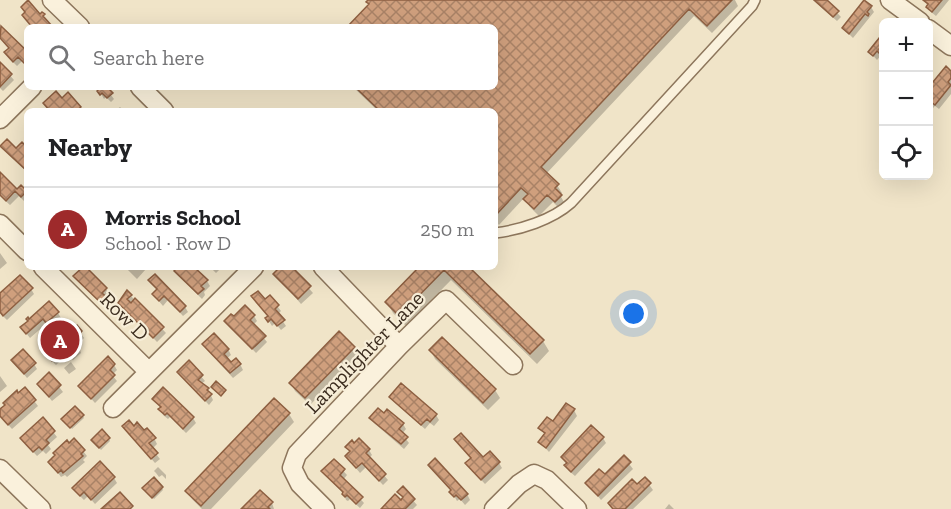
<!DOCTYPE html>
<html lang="en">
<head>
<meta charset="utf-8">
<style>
  :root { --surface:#fff; --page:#f6f6f6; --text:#202124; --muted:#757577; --line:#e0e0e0; --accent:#9e2a2b }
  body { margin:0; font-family:"Zilla Slab",serif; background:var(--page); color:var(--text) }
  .controls { position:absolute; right:18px; top:18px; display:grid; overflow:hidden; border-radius:9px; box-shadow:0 6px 24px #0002 }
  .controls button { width:54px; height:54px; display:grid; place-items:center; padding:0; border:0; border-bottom:2px solid var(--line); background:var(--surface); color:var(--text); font:30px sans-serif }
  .you { position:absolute; left:634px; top:314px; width:21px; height:21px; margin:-15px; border:4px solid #fff; border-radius:50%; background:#1a73e8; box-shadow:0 0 0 9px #1a73e833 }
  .badge { display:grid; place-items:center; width:39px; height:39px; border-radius:50%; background:var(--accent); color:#fff; font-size:20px; font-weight:700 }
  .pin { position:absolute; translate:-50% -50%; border:3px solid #fff; box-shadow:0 2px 6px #0006 }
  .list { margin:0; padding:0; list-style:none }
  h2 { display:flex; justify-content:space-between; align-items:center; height:78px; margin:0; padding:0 24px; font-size:26px }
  h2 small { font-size:20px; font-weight:400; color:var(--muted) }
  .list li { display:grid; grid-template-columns:39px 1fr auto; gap:18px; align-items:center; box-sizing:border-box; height:84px; padding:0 24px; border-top:2px solid var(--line) }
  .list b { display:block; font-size:22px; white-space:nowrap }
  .list p { margin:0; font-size:20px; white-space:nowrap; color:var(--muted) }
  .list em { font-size:20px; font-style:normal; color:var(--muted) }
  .icon { flex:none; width:33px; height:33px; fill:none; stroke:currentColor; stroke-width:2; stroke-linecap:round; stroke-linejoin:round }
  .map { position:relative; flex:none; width:951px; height:509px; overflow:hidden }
  .search { position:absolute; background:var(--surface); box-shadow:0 6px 24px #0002; left:24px; top:24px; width:474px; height:66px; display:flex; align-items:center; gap:15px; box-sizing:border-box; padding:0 21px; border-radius:9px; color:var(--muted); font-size:22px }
  .panel { position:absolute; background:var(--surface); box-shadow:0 6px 24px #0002; left:24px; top:108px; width:474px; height:162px; border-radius:9px }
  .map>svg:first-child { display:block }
  .shadow { fill:#0003 }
  .building { fill:url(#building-cross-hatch); stroke:#8d5f41; stroke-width:1.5 }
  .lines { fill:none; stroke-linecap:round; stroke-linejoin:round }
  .lane-casing { stroke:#8d765c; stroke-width:12 }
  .street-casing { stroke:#8d765c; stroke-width:21 }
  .lane { stroke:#faf1dc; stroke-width:9 }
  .street { stroke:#faf1dc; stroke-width:18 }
  .labels { text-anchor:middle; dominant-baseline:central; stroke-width:4.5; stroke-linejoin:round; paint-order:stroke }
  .street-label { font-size:21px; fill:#3d2e20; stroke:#f7eed8 }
</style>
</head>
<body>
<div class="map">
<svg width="951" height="509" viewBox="0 0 951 509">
  <defs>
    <pattern id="building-cross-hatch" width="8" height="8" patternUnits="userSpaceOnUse" patternTransform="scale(1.5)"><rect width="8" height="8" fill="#cf9f7d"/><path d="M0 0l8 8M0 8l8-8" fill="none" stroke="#a98266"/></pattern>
  </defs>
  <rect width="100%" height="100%" fill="#f0e4c8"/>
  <!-- shadow -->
  <path class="shadow" d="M370,0H735L738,6L712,33L694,16L546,174L557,185L562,193L560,195L565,204L560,209L553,202L539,216L530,207L524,198L499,225L495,221V111H378L353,87H495V27H349L370,5Z
    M813,0H825L841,17L837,21Z
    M925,0H949L936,16L931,12Z
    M871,7L874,12L853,38L843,28Z
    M1,28L27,53V67L22,61L17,66L9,58L6,53L10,49L0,38Z
    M884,35V52L877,60L870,52Z
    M0,64L14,80L3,91L0,88Z
    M951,72V94L939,109L935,106L932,109L928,106V91Z
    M97,87H105L114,99L111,102L106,97L104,99Z
    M120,107L124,111H115Z
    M2,146L16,150L27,149V172Z
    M0,174L17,191L25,192L27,200L24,201L19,196L10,205L0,196Z
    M0,253L7,263L0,269Z
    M125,267H145L146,269L137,279Z
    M179,267H192L207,281L210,286L204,292L205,295L202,299L179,276L176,271Z
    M210,267H222L216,273Z
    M282,267H290L313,293L301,304L275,274Z
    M421,267H467L543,341L549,351L537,364L451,280L406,326L393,313L387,302Z
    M75,276L106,289L109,294L105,298L110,305L106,309Z
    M150,280L185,307L188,312L183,316L168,300L163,306L153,294L158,290Z
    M31,289L34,294L7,320L0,313V295Z
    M131,296L166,333L157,342L120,303Z
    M253,297L265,301L270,297L281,311L278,314L286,326L281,330L275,323L272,326L267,318L269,317Z
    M58,313L61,318L50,328L46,324L30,338L22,328Z
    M254,316L257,321L253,325L267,342L256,353L226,321Z
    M76,327L84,338L78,344L81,353L73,360L67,354L56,365L51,360Z
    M442,339L495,390L500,398L488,410L435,359L431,351Z
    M203,345L228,349L231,355L226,359L231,364H240L243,370L233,378Z
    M354,348L358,356L310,405L295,391L291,383Z
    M13,361L34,364L37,369L27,378Z
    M71,362L76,369L69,374L64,368Z
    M189,362L205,381L201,384L208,389L213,400L209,405L179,373Z
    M114,365L117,370L112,375L117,381L95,403L80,386Z
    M49,374L63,392L52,401L38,384Z
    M0,376L7,386L0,392Z
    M25,389L38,406L12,429L2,418L0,411Z
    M391,397L436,415L439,420L434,426L430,423L425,429L394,402Z
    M154,399L193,418L196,423L186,433L170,417L168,419L163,415L161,409Z
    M574,410L577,416L549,452L540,442L545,435L540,428L553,423Z
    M289,414L294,422L211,509H202L192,499L187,491Z
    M83,416L84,418L72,429L65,421Z
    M371,418L403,424L406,429L402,434L409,443L404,449L374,423Z
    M43,419L57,437L48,445L51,449L46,454L43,451L37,456L25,443Z
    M124,427L134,428L154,438L157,444L152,449L160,459L155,463Z
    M603,438L606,443L575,476L569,471L563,458Z
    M109,439L110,441L101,450L94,442Z
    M74,440L87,456L83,460L85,462L67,477L65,475L61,477L50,462Z
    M456,440L483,459L499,463L502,468L485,484L470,468L472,459Z
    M347,447L369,450L372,455L369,458L388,480L383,485L366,467L360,473L346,456L350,453Z
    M624,457L633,469L601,500L587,483L605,477Z
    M334,461L347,475L343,480L364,503L360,508L350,499L348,501L346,500L344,494L323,472Z
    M430,466L467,494L470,500L465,505L460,499L457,501L452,492Z
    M158,467L166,475V479L162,475L159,477L156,473L154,471Z
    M114,478L117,483L95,504L88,496L84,500L77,493Z
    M645,479L653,490L633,509H614Z
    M162,488L163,490L154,499L145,490Z
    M403,489L417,505L413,509H383L404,499L399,492Z
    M260,492L272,503L274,509H243Z
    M669,504L674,509H665Z"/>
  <!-- building -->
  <path class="building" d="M28,0L40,14L42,12L45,14L43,16L53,27H32L22,15L25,12L21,7Z
    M368,0H732L707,26L689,9L541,167L559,184L555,188L562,195L555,202L547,195L534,209L523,199L528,194L521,188L495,216V111H380L355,87H495V27H347L369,4L366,2Z
    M814,0H827L839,11L833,17Z
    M864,0L872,6L867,12L869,14L868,16L865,14L849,34L842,28Z
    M923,0H942L932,12L926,7L928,4Z
    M1,26L27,51V60L24,63L18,57L13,62L4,52L9,48L0,38Z
    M884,32V45L879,49L881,51L879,53L877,51L873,56L868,52Z
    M0,62L12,74L0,87Z
    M946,66L951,71V78L948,82L951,85L935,105L931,102L929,105L928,88Z
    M97,87H107L113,93L107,98L102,93L100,95L97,91L99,89Z
    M56,91L62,98L68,92L81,107L76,111H50L43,103Z
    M7,139L16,148L22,142L27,147V171L0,146Z
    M0,172L17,189L21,185L27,191L21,197L15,191L6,201L0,195Z
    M83,267H86L107,288L102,293L108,298L102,304L73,276Z
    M177,267H194L208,280L201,286L204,289L198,294L174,271Z
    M280,267H292L311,286L298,299L273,274Z
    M419,267H469L544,340L530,354L444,270L399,316L385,302Z
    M155,274L186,306L180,312L164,296L159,301L152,294L157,289L148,280Z
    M20,275L33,288L3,316L0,312V293Z
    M127,290L132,295L127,299L131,303L135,298L164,327L153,338L118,303Z
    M258,291L265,299L270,295L279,305L275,309L285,320L277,326L271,319L268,322L265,318L268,316L251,296Z
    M49,301L59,312L46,323L43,319L26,334L20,327L28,321L26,319L28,317L29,319Z
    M245,305L255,315L250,320L266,336L252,349L224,321L231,314L234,316Z
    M77,325L82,331L76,338L78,340L75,342L79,347L69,356L64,350L52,361L46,354Z
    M339,331L355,347L305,398L289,383Z
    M214,333L229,349L224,354L231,362L236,358L241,364L230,373L202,344Z
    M442,337L496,389L483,403L429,350Z
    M23,349L36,363L24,374L11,360Z
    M108,356L115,364L110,370L115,375L91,399L78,386Z
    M189,360L203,375L198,380L209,388L207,390L212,394L205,401L177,372Z
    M49,372L61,385L49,397L37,384Z
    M216,381L226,390L221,396L211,387Z
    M401,383L437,414L430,422L427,419L421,425L389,397Z
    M25,387L36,400L8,425L0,416V409L5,405L3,403L17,390L18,393Z
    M163,387L194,417L183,429L167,413L165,415L158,409L161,407L152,399Z
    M274,398L290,413L201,506L185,491Z
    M566,403L575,409L546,448L538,442L545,433L538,428L547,417L553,421Z
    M75,406L84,415L70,428L61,419Z
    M378,408L384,413L387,409L404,423L399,429L408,437L401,444L369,418Z
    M43,417L55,431L46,440L49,443L42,450L39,447L33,452L20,438Z
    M129,420L134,426L137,422L144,430L147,428L156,438L149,443L158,453L151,459L122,426Z
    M591,425L604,437L571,472L564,465L567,463L561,457Z
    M102,429L110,438L99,448L91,440Z
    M461,433L483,457L490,451L500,462L481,480L465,463L471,458L454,439Z
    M74,438L85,450L81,454L83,456L63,473L61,470L58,473L48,462L55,455L53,453L67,440L69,443Z
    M359,438L370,449L366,453L386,474L379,481L362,463L356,468L345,456L350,451L345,447L352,440L354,443Z
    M624,455L631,462L598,496L585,483L599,469L605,474Z
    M435,458L468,494L461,500L456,495L454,497L449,492L451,490L428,465Z
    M334,459L345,469L340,475L363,497L356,504L347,495L345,497L342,494L343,492L321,471Z
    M100,461L115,477L91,500L84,492L80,496L72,488Z
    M154,477L163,487L152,498L142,488Z
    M645,477L651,483L625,509H613L608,503L632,479L637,484Z
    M403,486L415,499L405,509H381L395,494L401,500L403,497L397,492Z
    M260,490L273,502L268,507L270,509H241Z
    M120,492L133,506L130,509H101Z"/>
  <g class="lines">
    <!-- lane casing -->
    <g class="lane-casing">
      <path id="lane" d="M495,233C520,230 552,220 571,203L752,6L755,0"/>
    </g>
    <!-- street casing -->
    <g class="street-casing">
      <path id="street" d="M52,0L80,27
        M890,0L920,22
        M928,29L951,46
        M140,87L164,111
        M0,119L32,87
        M0,224L27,251
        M43,267L149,372
        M323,267L399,346
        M113,408L254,267
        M0,469L41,509
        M325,509L300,484L292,468L297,454L399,346L446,300L513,365
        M494,509L519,484L534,474L547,480L577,509"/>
    </g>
    <!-- lane -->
    <use href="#lane" class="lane"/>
    <!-- street -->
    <use href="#street" class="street"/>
  </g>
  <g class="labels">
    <!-- street labels -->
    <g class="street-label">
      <text transform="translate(125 316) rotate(45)">Row D</text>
      <text transform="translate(364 352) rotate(-46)">Lamplighter Lane</text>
    </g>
  </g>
</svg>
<div class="controls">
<button>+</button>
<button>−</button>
<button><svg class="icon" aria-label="locate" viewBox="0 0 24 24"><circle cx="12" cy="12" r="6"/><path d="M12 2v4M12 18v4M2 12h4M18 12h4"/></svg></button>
</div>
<div class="you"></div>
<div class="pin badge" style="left:60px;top:340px">A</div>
<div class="search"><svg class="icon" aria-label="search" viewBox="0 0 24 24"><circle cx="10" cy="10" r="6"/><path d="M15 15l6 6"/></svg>Search here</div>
<section class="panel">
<h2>Nearby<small></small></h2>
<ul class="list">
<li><span class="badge">A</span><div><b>Morris School</b><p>School · Row D</p></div><em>250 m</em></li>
</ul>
</section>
</div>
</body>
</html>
